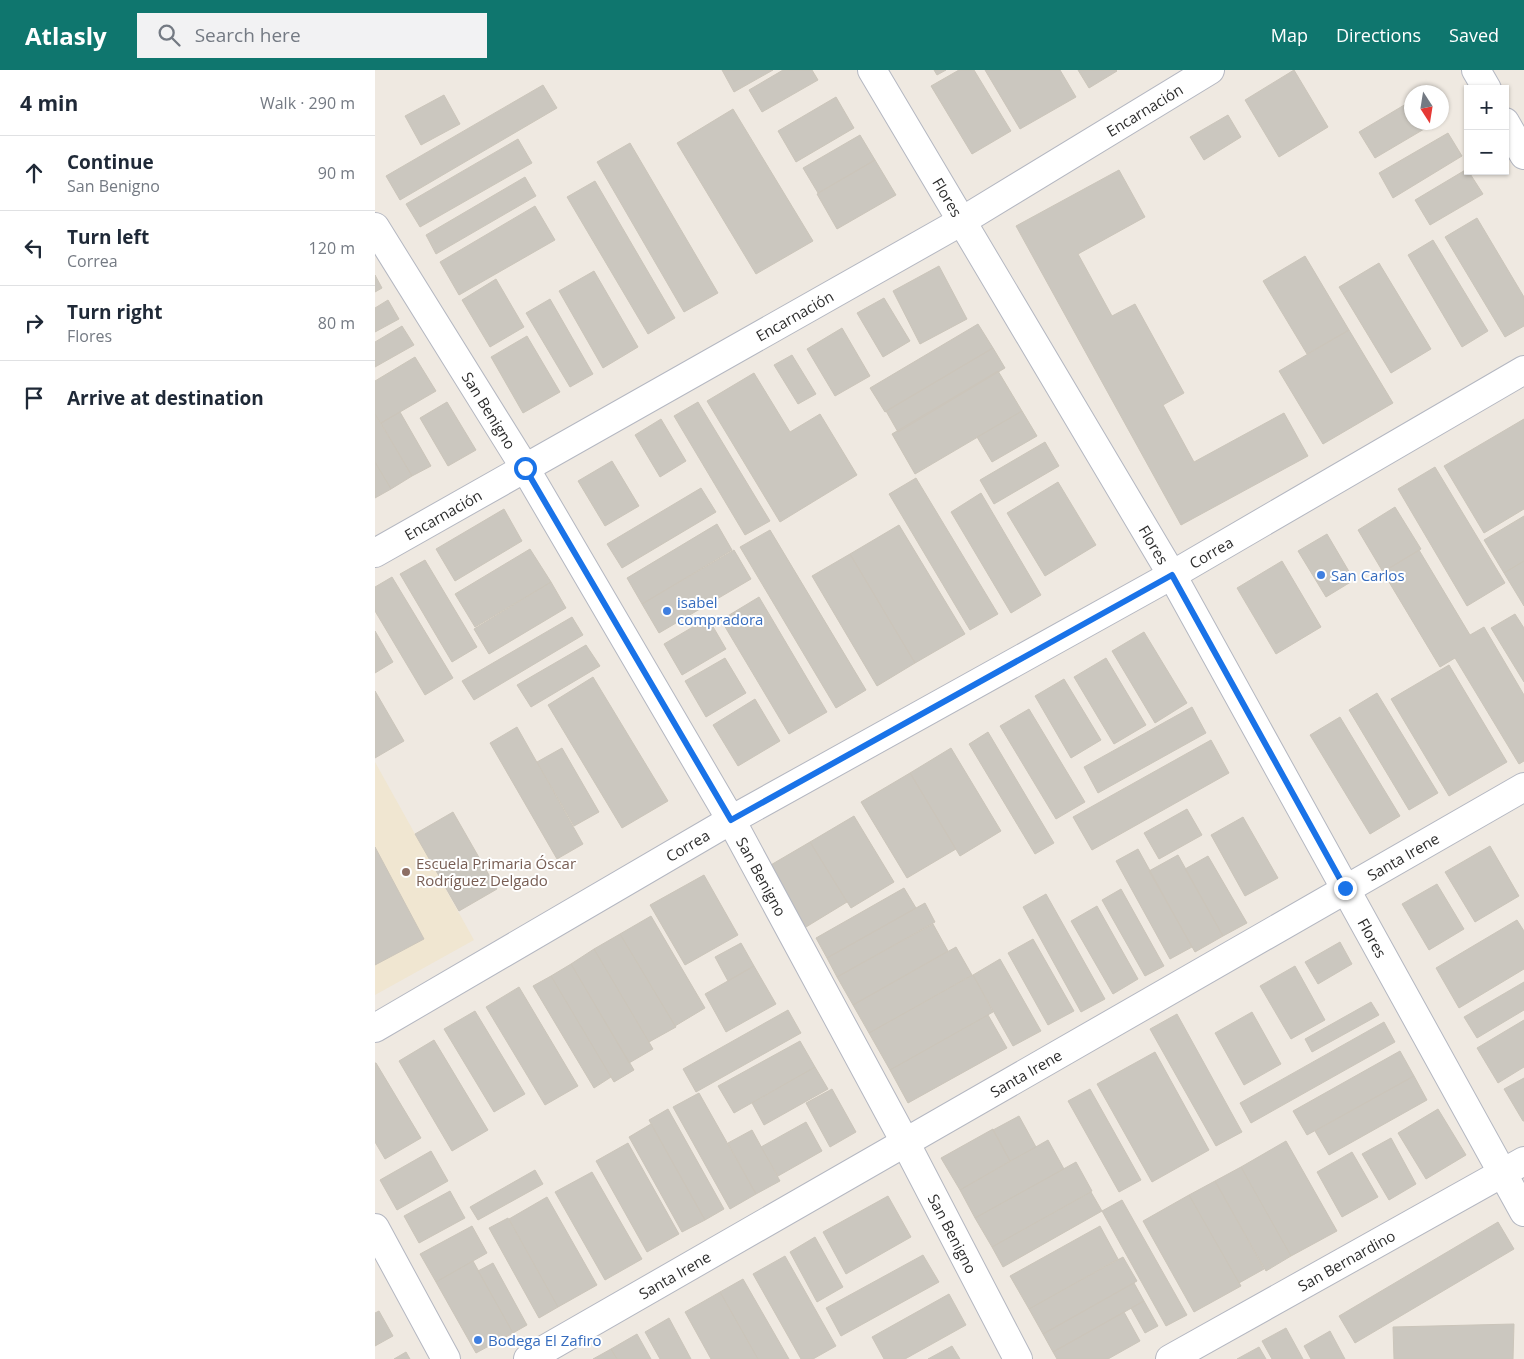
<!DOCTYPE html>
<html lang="en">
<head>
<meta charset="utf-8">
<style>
  :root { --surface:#fff; --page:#f2f2f3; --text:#1f2937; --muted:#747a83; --line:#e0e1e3; --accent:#0f766e }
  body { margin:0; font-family:"Open Sans",sans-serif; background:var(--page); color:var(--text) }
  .controls { position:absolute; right:15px; top:15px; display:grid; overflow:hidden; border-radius:0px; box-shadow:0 1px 4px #0004 }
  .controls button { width:45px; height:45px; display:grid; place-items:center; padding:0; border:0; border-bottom:1px solid var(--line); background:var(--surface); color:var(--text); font:25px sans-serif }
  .compass { position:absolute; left:1029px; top:15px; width:45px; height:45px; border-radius:50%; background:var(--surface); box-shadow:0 1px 4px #0004; rotate:168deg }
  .stop { position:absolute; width:15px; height:15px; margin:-11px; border:4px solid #1a73e8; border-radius:50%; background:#fff }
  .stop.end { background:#1a73e8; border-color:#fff; box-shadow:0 1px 5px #0008 }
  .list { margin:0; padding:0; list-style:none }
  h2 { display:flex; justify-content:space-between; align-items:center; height:65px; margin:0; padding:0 20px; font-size:21px }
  h2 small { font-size:16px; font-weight:400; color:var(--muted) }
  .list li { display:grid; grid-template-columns:32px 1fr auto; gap:15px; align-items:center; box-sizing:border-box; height:75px; padding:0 20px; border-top:1px solid var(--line) }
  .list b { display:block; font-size:19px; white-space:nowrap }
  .list p { margin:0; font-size:16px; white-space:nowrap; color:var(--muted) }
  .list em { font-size:16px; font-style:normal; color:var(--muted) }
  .icon { flex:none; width:28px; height:28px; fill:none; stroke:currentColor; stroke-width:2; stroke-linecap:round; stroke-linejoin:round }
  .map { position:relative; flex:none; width:1149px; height:1289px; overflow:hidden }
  header { display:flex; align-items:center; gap:30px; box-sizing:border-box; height:70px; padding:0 25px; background:var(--accent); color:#fff }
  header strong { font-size:24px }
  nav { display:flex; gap:28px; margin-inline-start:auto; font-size:18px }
  .search { width:350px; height:45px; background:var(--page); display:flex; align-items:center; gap:12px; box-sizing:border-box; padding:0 18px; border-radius:0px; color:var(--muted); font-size:19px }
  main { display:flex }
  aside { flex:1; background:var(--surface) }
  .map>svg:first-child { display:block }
  .education { fill:#f0e6d1 }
  .building { fill:#cbc7bf; stroke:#cbc5ba }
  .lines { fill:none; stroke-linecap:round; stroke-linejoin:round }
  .minor-casing { stroke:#b4b7c1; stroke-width:30 }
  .minor { stroke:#fff; stroke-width:28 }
  .route { stroke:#1a73e8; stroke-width:6 }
  .shop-dot { fill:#3f7fe0; stroke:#fff; stroke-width:2 }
  .education-dot { fill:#8d6e63; stroke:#fff; stroke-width:2 }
  .labels { text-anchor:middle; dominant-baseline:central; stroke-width:4; stroke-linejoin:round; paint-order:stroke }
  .street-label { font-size:15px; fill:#2e2e2e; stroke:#fff }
  .shop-label { font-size:15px; fill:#366cbe; stroke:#fff; text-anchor:start }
  .education-label { font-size:15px; fill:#785e54; stroke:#fff; text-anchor:start }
</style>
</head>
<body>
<header>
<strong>Atlasly</strong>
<div class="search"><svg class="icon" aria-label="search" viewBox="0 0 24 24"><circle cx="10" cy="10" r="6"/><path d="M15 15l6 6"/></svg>Search here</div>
<nav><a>Map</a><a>Directions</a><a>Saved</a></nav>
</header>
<main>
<aside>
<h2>4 min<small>Walk · 290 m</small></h2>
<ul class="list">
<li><svg class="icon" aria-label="ahead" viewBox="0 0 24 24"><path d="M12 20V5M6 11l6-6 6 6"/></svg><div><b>Continue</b><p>San Benigno</p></div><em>90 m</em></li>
<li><svg class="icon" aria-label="left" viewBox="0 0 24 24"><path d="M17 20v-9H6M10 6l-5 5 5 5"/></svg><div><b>Turn left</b><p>Correa</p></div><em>120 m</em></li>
<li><svg class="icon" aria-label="right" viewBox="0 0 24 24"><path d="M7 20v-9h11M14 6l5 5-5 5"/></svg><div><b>Turn right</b><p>Flores</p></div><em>80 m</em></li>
<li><svg class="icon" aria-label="arrive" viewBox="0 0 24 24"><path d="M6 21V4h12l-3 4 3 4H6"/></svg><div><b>Arrive at destination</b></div></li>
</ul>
</aside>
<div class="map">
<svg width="1149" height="1289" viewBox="0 0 1149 1289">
  <rect width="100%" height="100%" fill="#efe9e1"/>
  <!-- education -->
  <path class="education" d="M0,692L99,870L0,925Z"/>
  <!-- building -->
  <path class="building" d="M347,0H398L359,22Z
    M408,0H437L443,10L387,42L374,20Z
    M559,0H571L562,5Z
    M584,0H599L636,61L597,84L556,16Z
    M610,0H685L701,27L645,59Z
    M703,0H741L742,1L714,18Z
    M919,0L953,57L904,87L870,30Z
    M168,15L182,38L25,130L11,106Z
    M69,25L85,54L46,75L30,46Z
    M461,27L479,58L421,92L403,61Z
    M1036,31V52H1061L1000,88L984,62Z
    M358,39L438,171L381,204L302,73Z
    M853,45L866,67L829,90L815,67Z
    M1073,63L1087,86L1018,128L1004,103Z
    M485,65L500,90L443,123L428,98Z
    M143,69L157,93L45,157L31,134Z
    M255,73L343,223L309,242L222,92Z
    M500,90L521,125L462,159L442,124Z
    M1092,99L1108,124L1055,155L1040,130Z
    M744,100L770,147L703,184L737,246L760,234L809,323L788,335L819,392L909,343L933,386L806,455L641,156Z
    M150,107L161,126L61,184L51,165Z
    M220,111L300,248L273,264L192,127Z
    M160,136L180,170L84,225L65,192Z
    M1102,148L1149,227V256L1130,267L1070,167Z
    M1058,170L1113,261L1087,277L1033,185Z
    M930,186L974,260L932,284L888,211Z
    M1004,193L1056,279L1016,303L964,217Z
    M564,196L592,249L545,274L518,221Z
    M219,201L263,277L228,298L184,221Z
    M0,205L7,218L0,222Z
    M121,209L149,257L115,277L87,230Z
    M509,228L535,271L508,287L482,243Z
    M175,229L218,304L195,317L151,243Z
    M13,230L24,249L0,262V238Z
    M603,254L618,278L510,342L495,318Z
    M27,256L39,275L0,297V272Z
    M467,258L495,306L460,326L432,279Z
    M974,260L1018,333L948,374L904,301Z
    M152,266L185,322L148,343L116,287Z
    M618,278L630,298L523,362L511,341Z
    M417,285L441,324L423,334L399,295Z
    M40,287L61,321L6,353L0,344V311Z
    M623,301L647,341L540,404L517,364Z
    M379,303L415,362L445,344L482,405L405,452L332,331Z
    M72,332L101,380L73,396L45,348Z
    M323,332L395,451L370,465L299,346Z
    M647,341L662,366L617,392L602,367Z
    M25,342L56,396L37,406L6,353Z
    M0,344L37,406L16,419L0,392Z
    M286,349L311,391L285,407L260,365Z
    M1149,349V439L1109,463L1069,396Z
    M670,372L684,396L619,434L605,410Z
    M237,391L264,436L230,456L203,411Z
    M0,392L16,419L0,428Z
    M1060,397L1130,513L1092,536L1023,419Z
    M541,408L623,544L595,560L514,424Z
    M683,412L721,475L670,506L632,443Z
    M326,418L341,442L247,498L232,474Z
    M606,423L666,525L636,543L576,442Z
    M1020,437L1046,479L1008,502L983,460Z
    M129,439L147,471L80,511L61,479Z
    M1149,446V491L1129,503L1109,470Z
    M342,454L357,480L267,534L252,508Z
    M524,455L590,564L540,593L475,484Z
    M395,460L491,620L461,638L365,477Z
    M952,464L979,510L951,527L923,481Z
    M155,479L176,512L100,557L80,524Z
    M359,480L376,509L284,563L267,534Z
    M1044,480L1095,565L1109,557L1149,625V691L1144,694L1080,588L1065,597L1008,502Z
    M475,484L540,593L502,616L437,506Z
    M50,490L102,577L77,592L25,504Z
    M907,491L946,557L901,584L862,518Z
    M1149,491V536L1129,503Z
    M17,507L78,608L50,625L0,541V517Z
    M176,512L191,538L114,584L99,559Z
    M384,527L452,642L414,664L346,550Z
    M1140,544L1149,558V612L1116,558Z
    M197,547L208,565L99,630L87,611Z
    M333,548L351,579L307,605L289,574Z
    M0,561L18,592L0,603Z
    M769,562L812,633L780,653L737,581Z
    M211,575L225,596L156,637L142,615Z
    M350,588L371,623L331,647L310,611Z
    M731,588L771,655L739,674L699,607Z
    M1074,595L1132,692L1074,726L1016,629Z
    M218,607L293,731L247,758L173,635Z
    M689,609L726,670L696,688L660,626Z
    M0,621L29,671L0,688Z
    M1002,623L1063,723L1034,740L974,640Z
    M380,629L405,671L363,696L338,655Z
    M817,637L831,663L723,723L709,697Z
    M654,639L710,732L681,749L625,656Z
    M965,647L1025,746L995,764L935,665Z
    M142,657L208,774L182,789L115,673Z
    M613,662L679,773L660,784L594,674Z
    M836,670L854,703L717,780L698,747Z
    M187,678L224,742L199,756L162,692Z
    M576,678L626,761L585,786L535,703Z
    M535,703L581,779L532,808L486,732Z
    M812,739L827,765L784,789L769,763Z
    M78,742L122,819L84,841L40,764Z
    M479,746L519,812L476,838L435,772Z
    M868,747L903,808L870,826L836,765Z
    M435,772L472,832L431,857L394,796Z
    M1115,776L1144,826L1100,852L1070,802Z
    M0,777L49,869L0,895Z
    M763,779L817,877L795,889L741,791Z
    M803,785L848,866L820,882L774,801Z
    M833,786L872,853L848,866L810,799Z
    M329,805L363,865L310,895L275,835Z
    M1062,814L1089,859L1054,880L1027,834Z
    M529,818L541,838L452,888L441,868Z
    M746,819L789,896L770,906L727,830Z
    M671,824L730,929L706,942L648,837Z
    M550,833L560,852L462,907L452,888Z
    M722,836L763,909L738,924L696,851Z
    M276,846L330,938L300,956L245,864Z
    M1142,850L1149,861V899L1084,938L1061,898Z
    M558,854L573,881L478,935L462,907Z
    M245,864L301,957L274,972L219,879Z
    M658,869L699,941L673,955L633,883Z
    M965,872L977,894L943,914L930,892Z
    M366,873L379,896L353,911L340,887Z
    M581,877L597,905L494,963L478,935Z
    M219,879L278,979L254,993L196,894Z
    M625,889L666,961L638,976L598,905Z
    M196,894L259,1000L239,1012L176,906Z
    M379,896L401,934L351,962L330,924Z
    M920,896L950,950L916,969L885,916Z
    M598,905L618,942L515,1000L494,963Z
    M176,906L236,1007L219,1018L158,916Z
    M1149,912V940L1102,968L1089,947Z
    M144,917L203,1016L170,1035L111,937Z
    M996,932L1004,945L937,982L930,969Z
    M413,940L426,963L321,1022L308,999Z
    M100,941L150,1024L119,1042L69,959Z
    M877,942L906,994L869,1015L840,963Z
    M802,944L867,1062L841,1076L775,959Z
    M613,945L632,978L533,1033L515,1000Z
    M1149,950V997L1123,1013L1102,978Z
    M1009,952L1020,972L876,1053L865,1033Z
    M59,970L113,1060L77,1081L24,991Z
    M425,971L440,997L359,1043L343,1016Z
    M1025,981L1039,1006L932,1065L918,1041Z
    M780,982L834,1080L777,1112L722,1014Z
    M0,993H1L46,1068L10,1089L0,1072Z
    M440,997L453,1019L389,1055L377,1033Z
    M1039,1006L1052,1030L954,1085L940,1061Z
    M1149,1008V1051H1148L1129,1019Z
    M457,1019L481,1062L455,1077L431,1033Z
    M715,1019L766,1110L744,1122L693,1031Z
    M324,1023L381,1124L355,1139L298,1037Z
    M293,1039L349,1139L330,1150L274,1050Z
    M1063,1039L1091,1085L1051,1109L1023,1063Z
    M644,1046L661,1077L635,1091L618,1060Z
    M431,1052L447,1081L403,1106L386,1077Z
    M276,1054L330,1150L307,1162L254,1067Z
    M618,1059L635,1091L585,1120L566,1088Z
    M377,1060L405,1111L381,1124L353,1073Z
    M1016,1068L1041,1114L1014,1130L987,1084Z
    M673,1070L689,1099L600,1148L585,1120Z
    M911,1071L962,1161L916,1186L866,1097Z
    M253,1073L304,1164L272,1182L221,1091Z
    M56,1081L73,1111L22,1140L5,1110Z
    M977,1082L1003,1127L967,1147L942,1102Z
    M701,1092L717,1121L617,1177L600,1148Z
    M866,1097L916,1186L891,1201L840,1111Z
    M160,1100L168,1114L103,1150L95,1137Z
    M217,1102L267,1189L230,1210L180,1122Z
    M840,1111L889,1199L864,1213L814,1125Z
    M75,1121L90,1148L44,1173L29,1146Z
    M716,1122L727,1141L628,1197L617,1177Z
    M814,1125L866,1216L819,1242L768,1151Z
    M513,1126L536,1167L471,1204L448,1162Z
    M172,1127L222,1215L183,1237L134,1149Z
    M747,1130L812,1245L791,1256L727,1141Z
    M133,1148L183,1237L164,1248L114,1158Z
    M1123,1152L1139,1179L980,1273L964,1246Z
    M97,1156L112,1183L61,1212L45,1184Z
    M725,1156L743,1189L654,1239L635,1206Z
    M440,1167L468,1217L442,1232L415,1182Z
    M548,1185L564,1212L466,1266L451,1238Z
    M410,1186L461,1276L438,1289H426L378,1204Z
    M748,1187L762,1211L668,1264L654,1239Z
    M98,1191L138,1263L101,1283L61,1212Z
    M118,1193L152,1255L138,1263L103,1201Z
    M368,1209L414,1289H383L345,1222Z
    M759,1213L769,1231L678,1282L668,1264Z
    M345,1222L383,1289H336L310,1242Z
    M574,1224L591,1255L530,1289H509L497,1267Z
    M769,1231L783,1256L770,1263L756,1238Z
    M4,1241L18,1266L0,1276V1243Z
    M749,1242L765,1271L733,1289H682L678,1282Z
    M294,1248L316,1289H285L270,1262Z
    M1139,1254L1138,1289H1019L1018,1257Z
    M911,1258L928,1289H897L887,1271Z
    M955,1261L970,1289H936L929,1276Z
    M262,1264L276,1289H242L236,1279Z
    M577,1276L585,1289H553Z
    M884,1277L891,1289H862Z
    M236,1279L242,1289H218Z
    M31,1282L35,1289H19Z"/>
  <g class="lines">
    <!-- minor casing -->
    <g class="minor-casing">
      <g id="minor">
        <path id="s1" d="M497,0L797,505L1149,1142"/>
        <path d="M1101,0L1112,19"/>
        <path d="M1130,52L1149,85"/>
        <path id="s2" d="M0,157L150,398L356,750L530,1072L643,1289"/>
        <path id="s3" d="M0,483L587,151L835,0"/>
        <path id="s4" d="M0,958L356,750L797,505L1149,300"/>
        <path d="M0,1158L71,1289"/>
        <path id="s5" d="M153,1289L1149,717"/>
        <path id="s6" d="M795,1289L1149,1091"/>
      </g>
    </g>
    <!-- minor -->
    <use href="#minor" class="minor"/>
  </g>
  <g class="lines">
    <!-- route -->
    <path class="route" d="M150,398L356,750L797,505L970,818"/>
  </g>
  <!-- markers -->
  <g class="shop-dot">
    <circle cx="946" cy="505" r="5"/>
    <circle cx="292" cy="541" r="5"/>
    <circle cx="103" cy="1270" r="5"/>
  </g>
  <circle class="education-dot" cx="31" cy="802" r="5"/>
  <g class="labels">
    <!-- street labels -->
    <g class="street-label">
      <text stroke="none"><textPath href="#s3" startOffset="888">Encarnación</textPath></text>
      <text stroke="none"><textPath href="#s1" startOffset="148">Flores</textPath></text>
      <text stroke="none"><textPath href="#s3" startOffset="482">Encarnación</textPath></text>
      <text stroke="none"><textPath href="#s2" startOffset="216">San Benigno</textPath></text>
      <text stroke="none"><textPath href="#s3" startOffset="78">Encarnación</textPath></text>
      <text stroke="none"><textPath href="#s1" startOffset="552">Flores</textPath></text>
      <text stroke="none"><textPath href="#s4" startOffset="962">Correa</textPath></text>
      <text stroke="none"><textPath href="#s4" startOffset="362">Correa</textPath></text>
      <text stroke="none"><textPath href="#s5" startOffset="1009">Santa Irene</textPath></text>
      <text stroke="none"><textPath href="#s2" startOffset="756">San Benigno</textPath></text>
      <text stroke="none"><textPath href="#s1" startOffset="1002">Flores</textPath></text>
      <text stroke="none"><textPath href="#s5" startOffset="574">Santa Irene</textPath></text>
      <text stroke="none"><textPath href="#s2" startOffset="1161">San Benigno</textPath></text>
      <text stroke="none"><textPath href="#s6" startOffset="202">San Bernardino</textPath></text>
      <text stroke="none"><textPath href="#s5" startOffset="169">Santa Irene</textPath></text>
    </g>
    <!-- shop labels -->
    <g class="shop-label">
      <text x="956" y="505">San Carlos</text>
      <text x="302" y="532">isabel<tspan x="302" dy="17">compradora</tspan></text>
      <text x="113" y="1270">Bodega El Zafiro</text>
    </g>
    <!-- education labels -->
    <g class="education-label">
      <text x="41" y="793">Escuela Primaria Óscar<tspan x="41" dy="17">Rodríguez Delgado</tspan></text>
    </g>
  </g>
</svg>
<div class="controls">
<button>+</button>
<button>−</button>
</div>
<svg class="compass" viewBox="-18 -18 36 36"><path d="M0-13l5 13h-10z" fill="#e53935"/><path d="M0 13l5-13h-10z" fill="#747a83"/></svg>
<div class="stop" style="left:150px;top:398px"></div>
<div class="stop end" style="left:970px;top:818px"></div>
</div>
</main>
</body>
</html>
